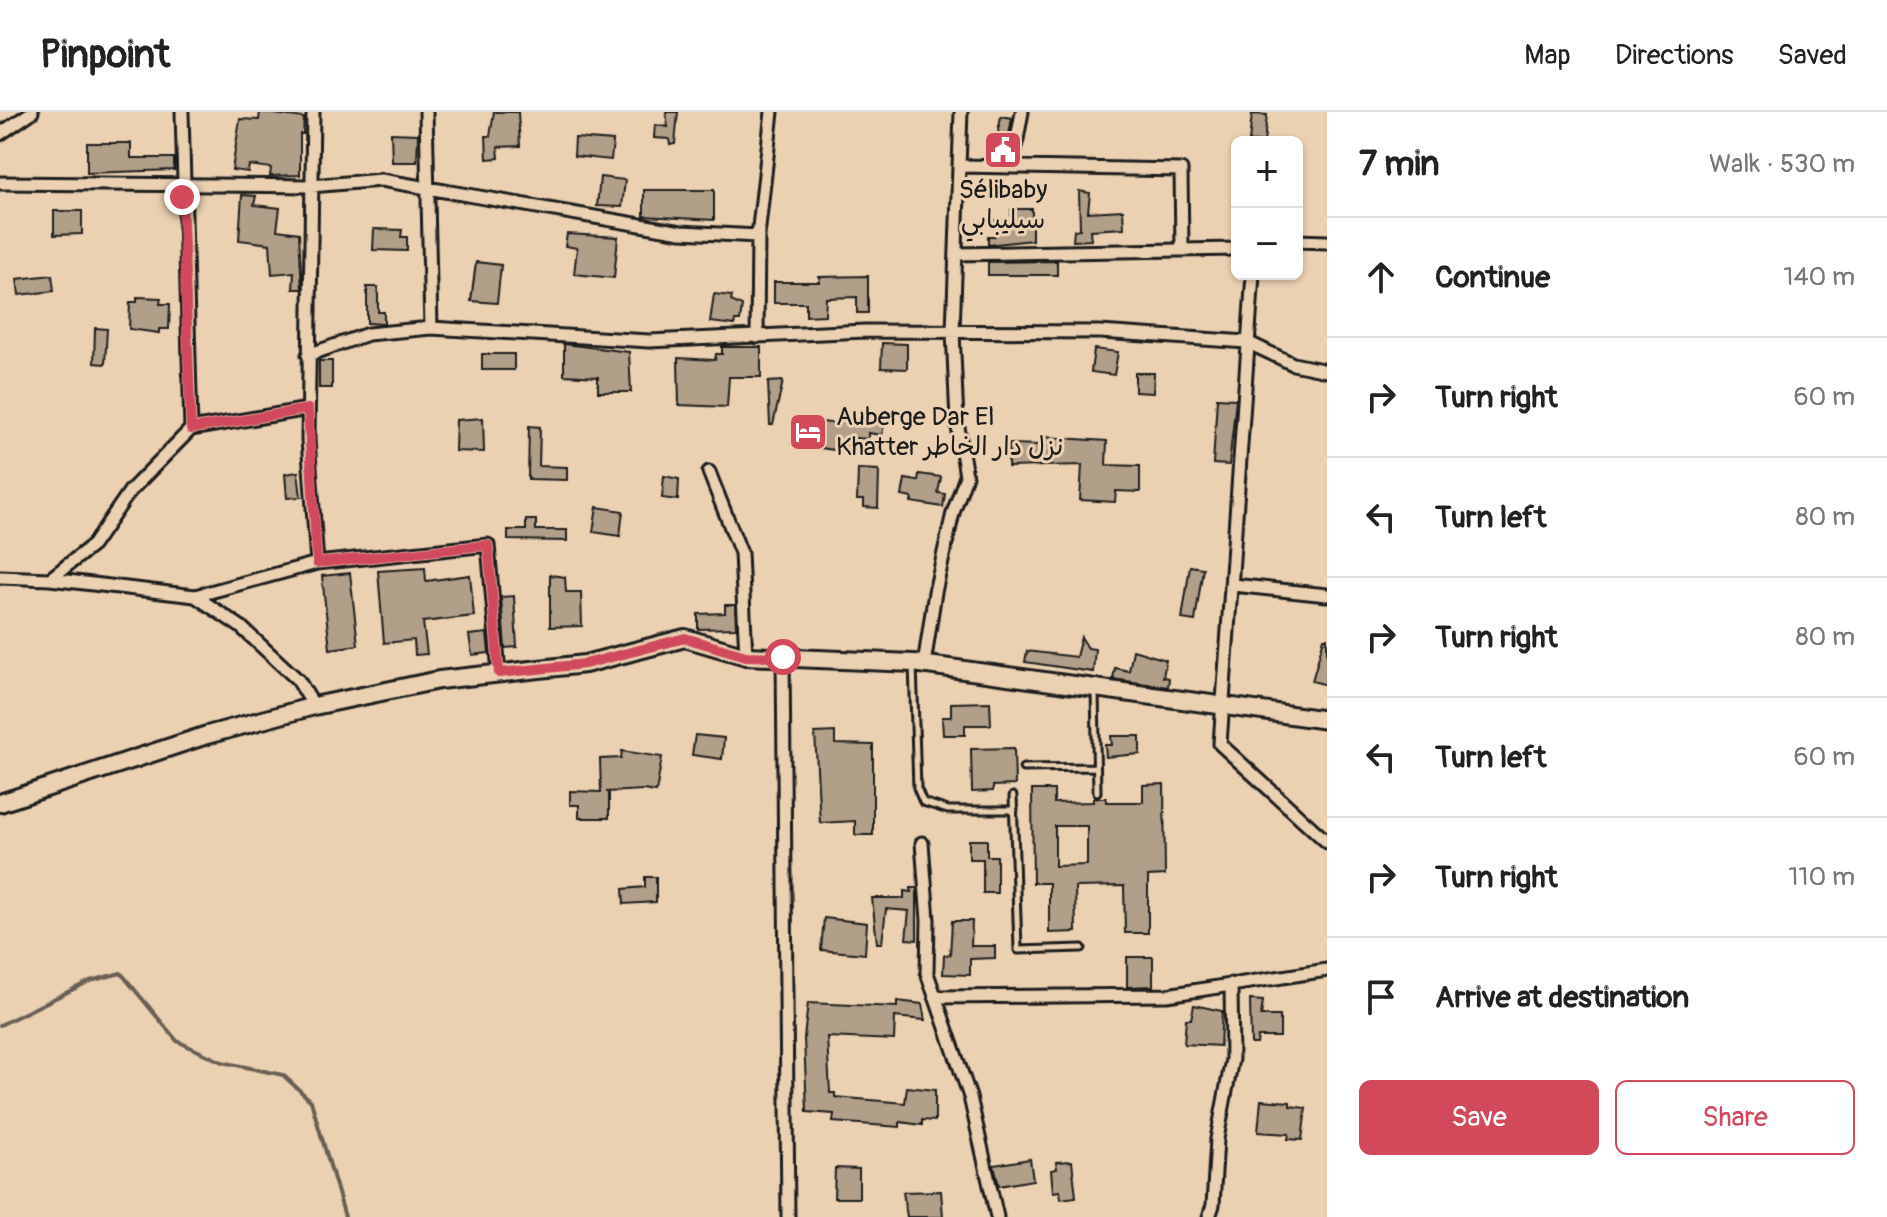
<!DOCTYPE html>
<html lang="en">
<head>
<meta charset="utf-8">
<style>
  :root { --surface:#fff; --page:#f2f2f2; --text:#222; --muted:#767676; --line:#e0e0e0; --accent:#d1495b }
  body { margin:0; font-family:Pangolin,"Playpen Sans Arabic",sans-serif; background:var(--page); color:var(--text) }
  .controls { position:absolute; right:24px; top:24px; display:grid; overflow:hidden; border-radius:12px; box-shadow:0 2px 6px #0004 }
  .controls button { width:72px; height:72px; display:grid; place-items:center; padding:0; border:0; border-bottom:2px solid var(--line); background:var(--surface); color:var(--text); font:40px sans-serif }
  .stop { position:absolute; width:24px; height:24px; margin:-18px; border:6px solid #d1495b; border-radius:50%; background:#fff }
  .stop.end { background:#d1495b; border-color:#fff; box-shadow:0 2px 8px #0008 }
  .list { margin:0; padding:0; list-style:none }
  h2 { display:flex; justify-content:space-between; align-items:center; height:104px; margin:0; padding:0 32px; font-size:34px }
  h2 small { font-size:26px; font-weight:400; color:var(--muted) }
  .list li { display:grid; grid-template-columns:52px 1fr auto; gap:24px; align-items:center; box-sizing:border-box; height:120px; padding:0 32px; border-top:2px solid var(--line) }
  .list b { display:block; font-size:30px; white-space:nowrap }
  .list em { font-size:26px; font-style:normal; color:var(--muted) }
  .actions { display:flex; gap:16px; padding:24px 32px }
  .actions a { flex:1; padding:18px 0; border:2px solid var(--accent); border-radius:12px; text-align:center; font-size:28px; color:var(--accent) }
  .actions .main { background:var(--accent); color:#fff }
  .icon { flex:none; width:44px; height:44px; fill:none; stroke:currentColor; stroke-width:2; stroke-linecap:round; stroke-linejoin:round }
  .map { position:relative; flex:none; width:1327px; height:1105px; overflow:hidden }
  header { display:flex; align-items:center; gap:48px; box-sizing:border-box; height:112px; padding:0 40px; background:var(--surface); border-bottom:2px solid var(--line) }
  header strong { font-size:38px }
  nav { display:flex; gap:44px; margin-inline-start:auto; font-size:28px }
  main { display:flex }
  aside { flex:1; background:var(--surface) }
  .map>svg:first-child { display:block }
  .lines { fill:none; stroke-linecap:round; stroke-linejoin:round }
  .stream { stroke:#695f54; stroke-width:4 }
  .building { fill:#b29f89; stroke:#1c1c1c; stroke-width:2; fill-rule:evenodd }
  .lane-casing { stroke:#1c1c1c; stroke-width:11 }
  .street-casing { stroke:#1c1c1c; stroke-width:17 }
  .primary-casing { stroke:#1c1c1c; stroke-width:22 }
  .lane { stroke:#ebd1b2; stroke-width:5 }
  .street { stroke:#ebd1b2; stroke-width:11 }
  .primary { stroke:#ebd1b2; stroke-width:16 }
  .route { stroke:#d1495b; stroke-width:10 }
  .labels { text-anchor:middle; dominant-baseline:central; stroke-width:6; stroke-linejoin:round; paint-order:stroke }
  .poi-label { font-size:26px; fill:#1c1c1c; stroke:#ebd1b2 }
</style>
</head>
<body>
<header>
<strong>Pinpoint</strong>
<nav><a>Map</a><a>Directions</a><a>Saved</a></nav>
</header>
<main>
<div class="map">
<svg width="1327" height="1105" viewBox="0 0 1327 1105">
  <rect width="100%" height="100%" fill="#ebd1b2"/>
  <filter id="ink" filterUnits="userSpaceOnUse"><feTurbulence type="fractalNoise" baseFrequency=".0125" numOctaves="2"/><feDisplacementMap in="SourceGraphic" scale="16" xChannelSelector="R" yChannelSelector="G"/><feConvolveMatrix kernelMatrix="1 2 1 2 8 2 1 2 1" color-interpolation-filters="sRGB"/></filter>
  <g filter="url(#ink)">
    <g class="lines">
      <!-- stream -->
      <path class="stream" d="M0,913L90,869L121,861L177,929L222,950L283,963L311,989L345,1105"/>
    </g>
    <!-- building -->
    <path class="building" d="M260,0L304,6L303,22H300V63L270,64L271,56L249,53L248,60L232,58L240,7L259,8Z
      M494,0H518L520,34L498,35L499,46L487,47L486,24H490Z
      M666,0H678L675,32L670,33L669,27L654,26L655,13L668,15Z
      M1252,2L1267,3L1264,30H1249Z
      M1001,4L1012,6L1006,40L995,38Z
      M391,21L418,22L417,50H392Z
      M575,26L613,29L611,48L574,44Z
      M87,31H131V46H174V58L87,61Z
      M600,65L625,68L622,95L597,94Z
      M644,78H714V108L644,104Z
      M1079,79L1090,81L1088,100L1123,98L1124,116L1090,118L1091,128L1073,129L1074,118L1080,117Z
      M242,83L256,84L254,93L280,96L277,118L299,121L302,177H293L294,160L272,162L270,132L239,128Z
      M1011,97H1032V128L988,133V124H995V108L1011,109Z
      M54,99H82V122L54,123Z
      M374,117L402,118L401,125H407V139L373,138Z
      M567,122L618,125L614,166L574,162L577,136L565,134Z
      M1057,149V163H988V150Z
      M476,150L501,153L497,191L471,189Z
      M52,163L54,179L19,183L17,167Z
      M868,164V201H857V185L826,186L825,203L806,204V191H774V170H820L819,165Z
      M367,175H378V200H384V212L367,211Z
      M714,182L732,184L731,189L742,194L740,209H735L734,213L710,210Z
      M137,185L161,186L160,192H170L169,217H159V221L129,217L130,190H137Z
      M95,216L107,217L105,252L94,251Z
      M882,231L907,232V257L881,256Z
      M564,232L629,240L631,280H598V265L564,263Z
      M722,235H761V265H729L727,295L679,293L678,246L715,248L716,242H722Z
      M1094,237L1118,240L1114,263L1091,260Z
      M482,242H514V258H482Z
      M319,249H332V276H319Z
      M1135,261H1154L1153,281L1135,280Z
      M783,269L773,313H770L768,270Z
      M1217,286L1236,287L1229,353L1213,352Z
      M483,306L484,340L455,339L456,308Z
      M795,307L839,312V307L884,312L882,323L868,321V327L856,326L855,341L792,332Z
      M529,314L540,315L539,354L567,355V368L528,367Z
      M1043,325L1107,329L1106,353L1140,354V380L1116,379L1115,390L1080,388L1082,353L1008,355L1009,332L1043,333Z
      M858,357L879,358L878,396L864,395V388H857Z
      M298,360L301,385L287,386L285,362Z
      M919,362L941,365L938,381L945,382L943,395L911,390L912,386L902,384L905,367L918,369Z
      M664,364L679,367L678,388L662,386Z
      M597,395L623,399L620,424L593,420Z
      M526,408H536V418H567V429L508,428V418H526Z
      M1190,454L1203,456L1195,509L1182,507Z
      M425,456L426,469L470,463L474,504L423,510L427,542L415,543L414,528L384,531L378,459Z
      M350,461L358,533L330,537L322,464Z
      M550,463L565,465L566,480H581L582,514L550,515Z
      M514,484L517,535L505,536L501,485Z
      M725,493H735L736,516L698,517V502L725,501Z
      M487,521L489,541L472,543L469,523Z
      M1081,525L1088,536L1095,537L1093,560L1025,550L1027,539L1076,545Z
      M1324,526H1327V573L1312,569Z
      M1133,538L1166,548L1163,565L1169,566L1168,575L1113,567L1115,556L1129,559Z
      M990,590L991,613H965V623H943L942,605H951V591Z
      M835,620V632L873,633V723H855V709L820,711L815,621Z
      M695,623L724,626L722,647L692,643Z
      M1111,624H1140V642L1106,645L1105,633H1112Z
      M1014,636L1015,673L993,674V679L972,680L971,637Z
      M622,639L662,645L656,680L643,678L606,680H609V706H579V693H570V679L601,680L600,647L621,646Z
      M1164,672L1165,763L1148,764V821H1125L1124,774L1075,775L1076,820L1049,821V771H1033L1032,678H1054V691L1093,690V686H1106V690H1143V673ZM1055,714H1087V753L1055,754Z
      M969,728H987V744H997V781H983V747H969Z
      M645,765H656V790L624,792L623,777L645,775Z
      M911,776H917V828L906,827L909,799L886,797L882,831H877L872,786H904V779L911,780Z
      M824,806L867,811L865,842L821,838Z
      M952,809H972L971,834H995V846L970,847V863L943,862L944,843H950Z
      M1127,845H1153V874L1127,875Z
      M1250,888L1263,889L1261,904H1280V925H1258L1257,932H1251Z
      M897,889L922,892L925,908L895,905L894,928L827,925L830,981H835V985L905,991L907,975L935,978V1009L922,1008V1013L900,1010V1015L833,1010L834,1002L807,1000L804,926L808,891L897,895Z
      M1194,893L1222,899L1220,934L1184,932L1186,907H1191Z
      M1261,988L1290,990V994L1306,996L1302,1028L1288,1027L1289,1022L1258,1020Z
      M1030,1047L1033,1068L999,1074L994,1053Z
      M1072,1049L1076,1085L1061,1087L1060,1079L1053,1080L1051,1058L1057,1057L1056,1050Z
      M835,1056L859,1057V1086H834Z
      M941,1079L943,1105H907L903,1080Z"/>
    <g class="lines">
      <!-- lane casing -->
      <g class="lane-casing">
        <path id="lane" d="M913,552L917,676L923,690L948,698H1014
          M1095,578L1097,680
          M1023,656L1096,655
          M1013,684L1018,838L1082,836"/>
      </g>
      <!-- street casing -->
      <g class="street-casing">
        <path id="street" d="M182,0L191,317
          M313,0L308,327L317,451
          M426,0L431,216
          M0,22L32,0
          M959,54L1181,58L1182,136
          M1012,55L1022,0
          M0,71L311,74L381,68L681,120L758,124L757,225
          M758,124L772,0
          M1297,129L1327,130
          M956,142L1237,137
          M1253,162L1220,632L1327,730
          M308,243L368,222L431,216L649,229L865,219L1100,220L1247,230L1293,252L1327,259
          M709,360L741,441L746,544
          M0,465L50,467L93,433L130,379L191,317L308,297
          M50,467L195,484L241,515L298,568L314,594
          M1233,473L1327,483
          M195,484L317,451L488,433L499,561
          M783,545L788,1105
          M924,553L935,480L953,401L966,364L957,309L953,219L961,0
          M922,731L928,808L927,861L970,985L997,1105
          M935,885L1167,883L1327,858
          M1209,1105L1213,1093L1217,1027L1232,947L1231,872"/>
      </g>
      <!-- primary casing -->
      <g class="primary-casing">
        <path id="primary" d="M0,691L207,623L314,594L439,568L585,552L685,526L746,544L913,551L1327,608"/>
      </g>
      <!-- lane -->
      <use href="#lane" class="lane"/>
      <!-- street -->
      <use href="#street" class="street"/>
      <!-- primary -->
      <use href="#primary" class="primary"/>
    </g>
  </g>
  <g class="lines" filter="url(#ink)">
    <!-- route -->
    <path class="route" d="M182,85L191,317L308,297L317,451L488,433L499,561L585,552L685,526L746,544L783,545"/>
  </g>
  <!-- icons -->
  <defs>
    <g id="civic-square" transform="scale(2)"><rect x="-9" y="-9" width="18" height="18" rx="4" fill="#d1495b" stroke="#ebd1b2"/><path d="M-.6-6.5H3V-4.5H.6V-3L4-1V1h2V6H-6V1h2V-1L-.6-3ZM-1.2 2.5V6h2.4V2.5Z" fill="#fff"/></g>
    <g id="hotel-square" transform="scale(2)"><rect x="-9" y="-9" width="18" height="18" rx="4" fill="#d1495b" stroke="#ebd1b2"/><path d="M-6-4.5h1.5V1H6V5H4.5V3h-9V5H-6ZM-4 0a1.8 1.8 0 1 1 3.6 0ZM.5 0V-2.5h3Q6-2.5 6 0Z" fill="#fff"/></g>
  </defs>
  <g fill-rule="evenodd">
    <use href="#civic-square" x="1003" y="38"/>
    <use href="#hotel-square" x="808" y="320"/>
  </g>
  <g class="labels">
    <!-- poi labels -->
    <g class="poi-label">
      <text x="1003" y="78">Sélibaby<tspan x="1003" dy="30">سيليبابي</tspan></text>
      <text x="836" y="305" text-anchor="start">Auberge Dar El<tspan x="836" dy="30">Khatter نزل دار الخاطر</tspan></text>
    </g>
  </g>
</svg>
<div class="controls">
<button>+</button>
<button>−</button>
</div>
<div class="stop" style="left:783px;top:545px"></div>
<div class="stop end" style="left:182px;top:85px"></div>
</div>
<aside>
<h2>7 min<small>Walk · 530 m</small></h2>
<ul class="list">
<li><svg class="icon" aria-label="ahead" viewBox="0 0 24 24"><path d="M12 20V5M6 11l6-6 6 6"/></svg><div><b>Continue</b></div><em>140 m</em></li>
<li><svg class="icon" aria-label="right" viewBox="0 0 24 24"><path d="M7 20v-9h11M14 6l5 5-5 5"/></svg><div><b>Turn right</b></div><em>60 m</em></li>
<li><svg class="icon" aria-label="left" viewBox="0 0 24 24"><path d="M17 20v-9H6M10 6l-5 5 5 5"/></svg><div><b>Turn left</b></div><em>80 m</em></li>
<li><svg class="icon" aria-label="right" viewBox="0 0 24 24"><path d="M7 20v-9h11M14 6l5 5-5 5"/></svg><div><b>Turn right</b></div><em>80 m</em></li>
<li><svg class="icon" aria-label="left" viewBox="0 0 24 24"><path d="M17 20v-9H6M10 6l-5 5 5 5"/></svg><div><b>Turn left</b></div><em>60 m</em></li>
<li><svg class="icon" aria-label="right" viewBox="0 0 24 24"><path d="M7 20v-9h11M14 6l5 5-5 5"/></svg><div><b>Turn right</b></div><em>110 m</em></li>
<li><svg class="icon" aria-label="arrive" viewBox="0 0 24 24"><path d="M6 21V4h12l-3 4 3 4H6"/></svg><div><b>Arrive at destination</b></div></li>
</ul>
<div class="actions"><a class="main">Save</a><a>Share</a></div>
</aside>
</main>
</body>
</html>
